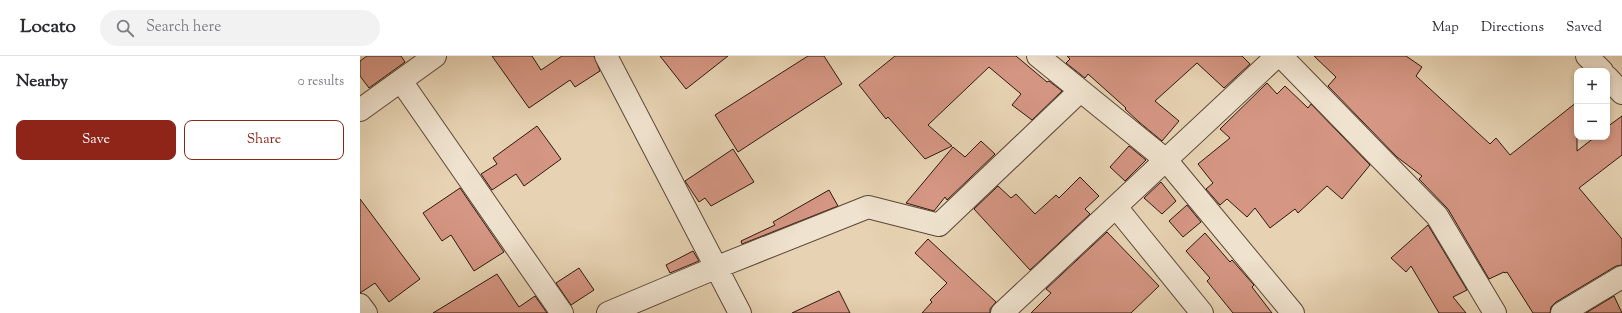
<!DOCTYPE html>
<html lang="en">
<head>
<meta charset="utf-8">
<style>
  :root { --surface:#fff; --page:#f2f2f3; --text:#2b2b33; --muted:#7c7c81; --line:#e1e1e2; --accent:#8f2418 }
  body { margin:0; font-family:"Sorts Mill Goudy",serif; background:var(--page); color:var(--text) }
  .controls { position:absolute; right:12px; top:12px; display:grid; overflow:hidden; border-radius:8px; box-shadow:0 2px 6px #0003 }
  .controls button { width:36px; height:36px; display:grid; place-items:center; padding:0; border:0; border-bottom:1px solid var(--line); background:var(--surface); color:var(--text); font:20px sans-serif }
  .list { margin:0; padding:0; list-style:none }
  h2 { display:flex; justify-content:space-between; align-items:center; height:52px; margin:0; padding:0 16px; font-size:17px }
  h2 small { font-size:13px; font-weight:400; color:var(--muted) }
  .actions { display:flex; gap:8px; padding:12px 16px }
  .actions a { flex:1; padding:9px 0; border:1px solid var(--accent); border-radius:8px; text-align:center; font-size:14px; color:var(--accent) }
  .actions .main { background:var(--accent); color:#fff }
  .icon { flex:none; width:22px; height:22px; fill:none; stroke:currentColor; stroke-width:2; stroke-linecap:round; stroke-linejoin:round }
  .map { position:relative; flex:none; width:1262px; height:257px; overflow:hidden }
  header { display:flex; align-items:center; gap:24px; box-sizing:border-box; height:56px; padding:0 20px; background:var(--surface); border-bottom:1px solid var(--line) }
  header strong { font-size:19px }
  nav { display:flex; gap:22px; margin-inline-start:auto; font-size:14px }
  .search { width:280px; height:36px; background:var(--page); display:flex; align-items:center; gap:10px; box-sizing:border-box; padding:0 14px; border-radius:22px; color:var(--muted); font-size:15px }
  main { display:flex }
  aside { flex:1; background:var(--surface) }
  .map>svg:first-child { display:block }
  .building { fill:#d59683; stroke:#2e190f }
  .lines { fill:none; stroke-linecap:round; stroke-linejoin:round }
  .street-casing { stroke:#5c4838; stroke-width:24 }
  .street { stroke:#efe2ce; stroke-width:22 }
</style>
</head>
<body>
<header>
<strong>Locato</strong>
<div class="search"><svg class="icon" aria-label="search" viewBox="0 0 24 24"><circle cx="10" cy="10" r="6"/><path d="M15 15l6 6"/></svg>Search here</div>
<nav><a>Map</a><a>Directions</a><a>Saved</a></nav>
</header>
<main>
<aside>
<h2>Nearby<small>0 results</small></h2>
<ul class="list">
</ul>
<div class="actions"><a class="main">Save</a><a>Share</a></div>
</aside>
<div class="map">
<svg width="1262" height="257" viewBox="0 0 1262 257">
  <rect width="100%" height="100%" fill="#e7d3b3"/>
  <filter id="stains"><feTurbulence type="fractalNoise" baseFrequency=".005" numOctaves="4"/><feColorMatrix values="0 0 0 0 .2 0 0 0 0 .09 0 0 0 0 .02 0 0 0 .5 -.17"/></filter>
  <radialGradient id="worn" r=".72"><stop offset=".6" stop-color="#630" stop-opacity="0"/><stop offset="1" stop-color="#630" stop-opacity=".3"/></radialGradient>
  <!-- building -->
  <path class="building" d="M7,0H41L45,6L9,32L0,20V5Z
    M132,0H172L181,14L202,0H234L240,15L215,31L210,24L169,52Z
    M300,0H368L326,33Z
    M448,0H464L482,28L378,96L355,59Z
    M535,0H656L687,26L689,25L702,35L672,64L652,49L661,38L629,11L568,69L592,90L565,103L528,61L526,63L499,29Z
    M707,0H882L890,8L864,32L837,7L795,45L819,65L802,85L779,66L765,53L766,52L728,18L725,22L706,7L710,3Z
    M954,0H1046L1062,11L1056,20L1130,88L1136,82L1150,99L1217,46V95L1235,81H1247V71L1262,60V99L1219,132L1262,183V209L1256,210L1196,246L1191,251L1190,257H1173L1147,216L1145,217L1144,216L1129,223L1088,153L1059,123L1062,120L1037,101L968,30L976,21Z
    M907,27L917,38L925,30L948,52L951,48L1010,109L982,143L967,130L938,157L935,153L910,172L895,152L887,161L867,143L860,149L846,133L853,127L838,108L870,82L860,73Z
    M177,70L201,103L164,130L156,118L132,134L121,118L137,108L133,102Z
    M621,85L635,98L587,144L585,141L574,155L546,147L593,91L605,101Z
    M769,90L786,104L765,125L750,111Z
    M373,93L394,126L351,150L345,142L339,146L325,125Z
    M720,121L739,140L725,153L730,158L670,214L614,153L638,130L651,142L656,138L675,158L696,139L699,142Z
    M801,126L816,145L802,158L784,142Z
    M100,132L144,196L114,215L91,179L82,185L63,157Z
    M469,134L478,150L382,188L381,185L415,169L413,166Z
    M0,143L60,223L29,246L15,227L0,237Z
    M827,149L841,166L823,181L809,165Z
    M1068,169L1107,234L1093,241L1106,257H1079L1051,210L1046,216L1031,202Z
    M747,176L799,230L771,257H671L691,237L686,233Z
    M845,177L870,206L872,204L894,229L892,231L912,257H873L847,225L850,222L826,195Z
    M568,183L636,246L630,253V257H562L572,246L570,244L587,227L555,197Z
    M333,195L339,205L310,217L306,209Z
    M219,212L234,234L211,249L196,227Z
    M137,218L159,251L175,240L187,257H73Z
    M479,235L490,257H432Z
    M1254,240L1262,257H1226Z"/>
  <g class="lines">
    <!-- street casing -->
    <g class="street-casing">
      <path id="street" d="M246,0L380,257
        M678,0L806,104L933,257
        M921,0L1077,160L1135,257
        M1227,0L1242,15
        M1247,21L1262,37
        M41,25L202,257
        M0,54L75,0
        M756,151L842,257
        M0,249L6,257
        M248,257L355,212L508,151L579,169L720,35
        M642,257L917,0
        M1202,257L1262,221"/>
    </g>
    <!-- street -->
    <use href="#street" class="street"/>
  </g>
  <rect width="100%" height="100%" filter="url(#stains)"/>
  <rect width="100%" height="100%" fill="url(#worn)"/>
</svg>
<div class="controls">
<button>+</button>
<button>−</button>
</div>
</div>
</main>
</body>
</html>
